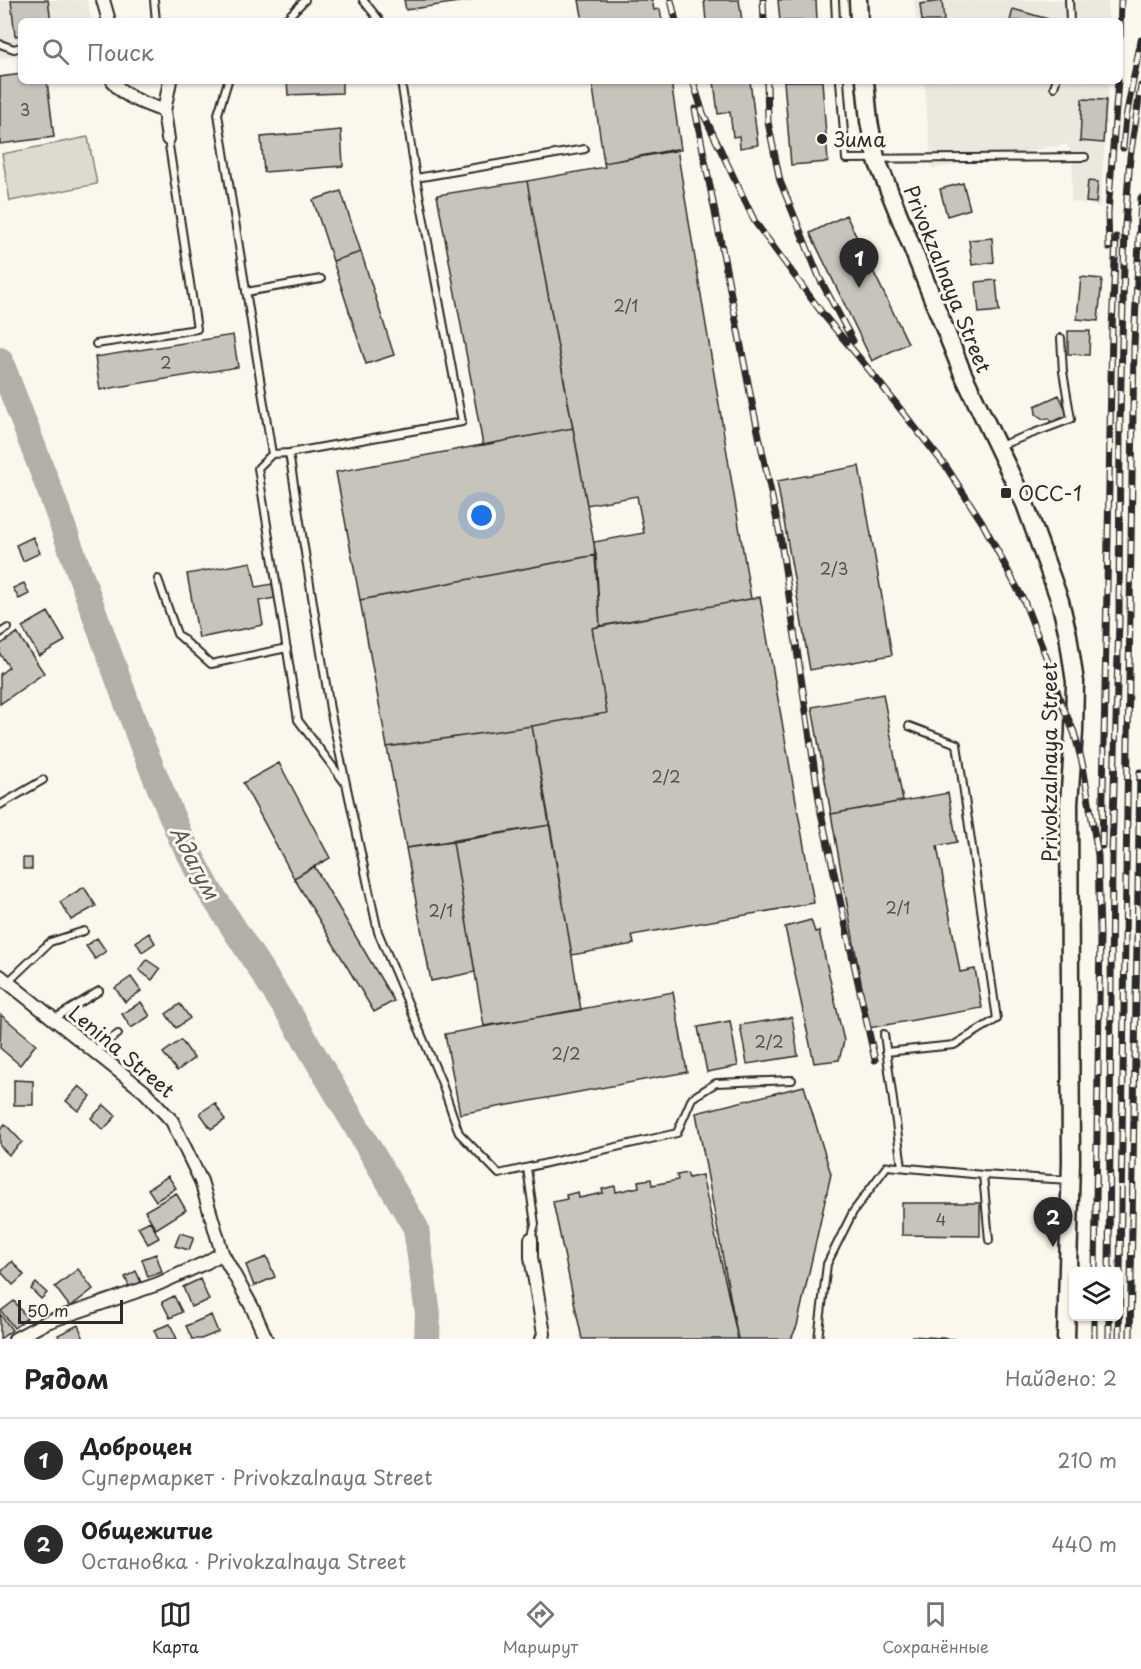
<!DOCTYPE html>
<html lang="ru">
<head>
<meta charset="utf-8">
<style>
  :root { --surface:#fff; --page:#f2f2f2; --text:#222; --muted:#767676; --line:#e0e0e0; --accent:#2b2b2b }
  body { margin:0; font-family:"Playpen Sans",sans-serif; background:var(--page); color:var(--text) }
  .controls { position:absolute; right:18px; bottom:18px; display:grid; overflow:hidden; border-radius:9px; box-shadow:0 2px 4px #0004 }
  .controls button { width:54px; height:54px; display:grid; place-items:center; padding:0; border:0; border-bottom:2px solid var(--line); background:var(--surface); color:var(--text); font:30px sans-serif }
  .scale { position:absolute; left:18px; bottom:15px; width:105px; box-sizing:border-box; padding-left:6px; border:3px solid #2b2b2b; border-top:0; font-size:16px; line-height:21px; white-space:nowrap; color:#2b2b2b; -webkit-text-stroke:4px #fbf7ec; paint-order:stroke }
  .you { position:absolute; left:482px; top:516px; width:21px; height:21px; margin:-15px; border:4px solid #fff; border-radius:50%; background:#1a73e8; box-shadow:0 0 0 9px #1a73e833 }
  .badge { display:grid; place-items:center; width:39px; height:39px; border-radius:50%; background:var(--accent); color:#fff; font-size:20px; font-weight:700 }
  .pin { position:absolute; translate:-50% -50px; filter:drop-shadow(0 2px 3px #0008) }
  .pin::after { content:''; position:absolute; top:32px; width:21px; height:18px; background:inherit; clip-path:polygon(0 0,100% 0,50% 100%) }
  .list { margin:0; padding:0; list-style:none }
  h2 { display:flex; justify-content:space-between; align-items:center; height:78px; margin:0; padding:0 24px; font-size:26px }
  h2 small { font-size:20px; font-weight:400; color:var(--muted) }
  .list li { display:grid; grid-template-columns:39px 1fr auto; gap:18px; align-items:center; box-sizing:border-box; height:84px; padding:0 24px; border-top:2px solid var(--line) }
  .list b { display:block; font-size:22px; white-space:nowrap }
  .list p { margin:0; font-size:20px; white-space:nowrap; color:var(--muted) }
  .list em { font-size:20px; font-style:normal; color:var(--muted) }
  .icon { flex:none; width:33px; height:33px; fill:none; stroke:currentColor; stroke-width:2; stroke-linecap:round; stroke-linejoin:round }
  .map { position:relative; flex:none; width:1141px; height:1339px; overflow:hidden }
  .search { position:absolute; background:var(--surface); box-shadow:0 2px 4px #0004; left:18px; right:18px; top:18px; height:66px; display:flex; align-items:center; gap:15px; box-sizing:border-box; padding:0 21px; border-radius:9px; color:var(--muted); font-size:22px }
  .sheet { height:246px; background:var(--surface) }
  nav { display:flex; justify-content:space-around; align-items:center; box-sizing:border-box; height:84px; border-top:2px solid var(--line); background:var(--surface); font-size:16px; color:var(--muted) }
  nav a { display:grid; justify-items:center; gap:3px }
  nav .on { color:var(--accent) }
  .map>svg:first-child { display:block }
  .built { fill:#ebe8de }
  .green { fill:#dddad0; stroke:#84827e; stroke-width:1.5 }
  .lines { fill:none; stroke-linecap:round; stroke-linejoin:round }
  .river { stroke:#b1afa7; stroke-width:26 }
  .building { fill:#c7c4bc; stroke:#2b2b2b; stroke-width:1.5 }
  .service-casing { stroke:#2b2b2b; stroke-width:10 }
  .minor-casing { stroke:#2b2b2b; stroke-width:16 }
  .secondary-casing { stroke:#2b2b2b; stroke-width:21 }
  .service { stroke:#fbf7ec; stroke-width:6 }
  .minor { stroke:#fbf7ec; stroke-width:12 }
  .secondary { stroke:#fbf7ec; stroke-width:16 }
  .rail-casing { stroke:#2b2b2b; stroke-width:7 }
  .rail { stroke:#fbf7ec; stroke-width:4.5; stroke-dasharray:14; stroke-linecap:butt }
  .poi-dot { fill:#2b2b2b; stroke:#fbf7ec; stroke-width:2 }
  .labels { text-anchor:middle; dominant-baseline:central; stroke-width:6; stroke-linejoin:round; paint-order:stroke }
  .number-label { font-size:16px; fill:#52514f }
  .poi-label { font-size:20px; fill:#2b2b2b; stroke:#fbf7ec; text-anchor:start }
  .street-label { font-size:20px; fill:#2b2b2b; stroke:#fbf7ec }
  .water-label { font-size:21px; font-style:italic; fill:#5a5956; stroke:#fbf7ec }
</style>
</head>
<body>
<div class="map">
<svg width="1141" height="1339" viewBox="0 0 1141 1339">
  <rect width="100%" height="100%" fill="#fbf7ec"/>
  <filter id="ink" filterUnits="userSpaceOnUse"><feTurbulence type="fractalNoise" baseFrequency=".0167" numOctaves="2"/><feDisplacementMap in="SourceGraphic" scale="12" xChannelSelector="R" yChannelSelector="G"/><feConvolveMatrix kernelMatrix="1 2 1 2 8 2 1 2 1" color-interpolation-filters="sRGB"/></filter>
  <g filter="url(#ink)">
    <!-- built -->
    <path class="built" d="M0,0H87L91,21H21V55L0,59Z
      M914,0H1108V21H917Z
      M924,81H1109L1100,207L1071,201L1073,160L1067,144L932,169Z"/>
    <!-- green -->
    <path class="green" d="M88,137L97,184L10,201L2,154Z"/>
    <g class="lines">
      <!-- river -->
      <path class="river" d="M0,360L50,491L141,742L180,836L209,890L294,1021L416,1228L428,1314L427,1339"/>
    </g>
    <!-- building -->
    <path class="building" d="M11,0H48L51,21H21V35L15,36Z
      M404,0H472L406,10Z
      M579,0H652L654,10L660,9L662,21H583Z
      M704,0H739L742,21H706Z
      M778,0H816L817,21H780Z
      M942,1L944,21H922L920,4Z
      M1013,9L1055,21H1010Z
      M21,74V81H47L54,137L0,144V77Z
      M287,81H342V93L288,95Z
      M592,81H671L681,150L604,163Z
      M714,81H750L758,145L740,148L739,136L733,137L730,112L718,114Z
      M784,81H822L828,162L791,165Z
      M1082,99L1106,100L1103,143L1080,141Z
      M341,130L343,166L264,172L261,137Z
      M677,149L751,599L600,626L594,542L644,533L637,496L587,505L527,181L605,167L604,163Z
      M527,181L573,428L483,445L437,195Z
      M1088,181L1098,182L1096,203L1086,202Z
      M963,183L970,209L947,216L940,189Z
      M341,191L361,252L333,261L313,200Z
      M846,215L908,343L872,361L810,233Z
      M992,238L994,262L972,265L969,240Z
      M361,252L394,355L366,364L333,261Z
      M1081,277L1102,279L1098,321L1077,319Z
      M996,280L999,311L979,313L976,282Z
      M1068,331H1090L1089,355L1068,354Z
      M233,335L238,367L100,390L95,357Z
      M1059,395L1069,417L1052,426L1049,418L1043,419L1036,414L1035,406Z
      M573,428L596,555L360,600L336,472Z
      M859,466L892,655L810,670L777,481Z
      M33,537L40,553L23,561L16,545Z
      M596,555L600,626L592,628L607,713L532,726L387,747L360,600Z
      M251,562L256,587L272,584L275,598L259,601L263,625L199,638L187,574Z
      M24,583L29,594L19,599L13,588Z
      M760,597L814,903L632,935L634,944L572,955L532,726L607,713L592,628Z
      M48,612L65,641L39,656L22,627Z
      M17,633L44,673L0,704V674L9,667L0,654V645Z
      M883,694L903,801L831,814L812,707Z
      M532,726L550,825L406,848L387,747Z
      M279,763L330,858L294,878L243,783Z
      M948,793L957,842L937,846L960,972L975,969L982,1008L869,1028L831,814Z
      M550,825L581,1010L484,1026L453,842Z
      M453,842L475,972L431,981L406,848Z
      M23,858H32V869H23Z
      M314,866L394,1001L374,1012L294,878Z
      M84,887L96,906L71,920L60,902Z
      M811,920L815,932L819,931L844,1041L839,1060L814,1063L785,927Z
      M149,933L155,943L142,952L136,942Z
      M97,938L106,951L95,959L86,946Z
      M147,960L160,969L152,980L139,970Z
      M131,977L141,991L125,1002L115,988Z
      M673,992L687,1072L460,1114L445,1034Z
      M141,1002L150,1016L131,1028L122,1014Z
      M180,1004L190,1018L176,1028L166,1014Z
      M1,1015L36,1044L20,1065L0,1048Z
      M792,1017L798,1056L747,1064L740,1025Z
      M730,1021L738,1066L707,1072L698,1027Z
      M181,1040L194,1058L177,1071L163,1053Z
      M14,1080L33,1081V1105H14Z
      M79,1086L91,1096L78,1111L66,1101Z
      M804,1086L831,1174L797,1326L791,1339H738L696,1113Z
      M215,1103L225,1120L211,1129L200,1113Z
      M104,1105L116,1116L103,1130L91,1118Z
      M5,1124L22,1142L9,1155L0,1146V1130Z
      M687,1173L689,1178L702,1175L738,1339H582L553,1202L567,1199L566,1195L578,1192L579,1198L603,1193L602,1189L615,1186L616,1192L639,1187L638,1181L651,1179L652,1185L678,1180L677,1175Z
      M168,1176L176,1188L156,1201L148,1189Z
      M176,1193L186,1210L156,1229L145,1211Z
      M902,1203H980V1236L902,1235Z
      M150,1221L159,1238L148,1244L138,1227Z
      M180,1233L194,1237L189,1250L175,1246Z
      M156,1254L162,1272L148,1277L142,1259Z
      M267,1257L275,1277L254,1286L246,1265Z
      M12,1261L24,1275L13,1285L1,1272Z
      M78,1269L93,1289L70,1307L55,1287Z
      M136,1271L143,1287L132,1293L125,1277Z
      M200,1279L209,1300L191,1307L183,1287Z
      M36,1283L47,1293L41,1299L31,1289Z
      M174,1296L182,1312L170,1318L162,1302Z
      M14,1301L27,1318L14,1328L1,1311Z
      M0,1314L12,1330L0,1339Z
      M211,1315L218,1332L201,1339H192L186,1326Z
      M170,1324L177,1339H158L154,1330Z
      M78,1325L84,1339H60L58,1335Z
      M912,1336L955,1339H912Z"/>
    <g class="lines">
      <!-- service casing -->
      <g class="service-casing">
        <path id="service" d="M154,0L156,21
          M363,0L380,21
          M835,0L836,21
          M1069,0L1070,21
          M284,21L305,0
          M0,44L14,49L21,47
          M228,81L218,114L272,454L289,453
          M401,81L416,178
          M840,81L846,159L1085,157
          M1054,87L1056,81
          M585,149L416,178L462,422L289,453L330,709L378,932L441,1081L459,1133L499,1174L677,1133L692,1098L716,1083L792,1080
          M246,292L321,279
          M96,344L197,329L168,139
          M999,446L1071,419L1063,372L1061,338
          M272,454L258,468L298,720L345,783
          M158,579L177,634L211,664L287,648
          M0,633L8,628
          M0,805L43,780
          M8,982L50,942L84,931
          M54,1019L99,991
          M884,1034L902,1167
          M95,1050L118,1034
          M886,1052L954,1045L997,1019L957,744L909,726
          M527,1168L535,1224L531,1239
          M983,1175L989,1240
          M818,1339L827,1264L853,1212L887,1166L983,1175L1070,1180"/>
      </g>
      <!-- minor casing -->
      <g class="minor-casing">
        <path id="minor" d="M103,0L109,21
          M113,81C122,97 147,104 164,111
          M168,139L164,111L170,81
          M0,976L145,1092L172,1121L201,1181L222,1253L252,1307L266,1339
          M531,1239V1257L544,1334L542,1339
          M15,1339L47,1322L158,1284L207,1262L222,1253"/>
      </g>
      <!-- secondary casing -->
      <g class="secondary-casing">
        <path id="secondary" d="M858,0L859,21
          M865,81L869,121L876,158L963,374L1025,504L1060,601L1068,635L1075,682L1074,732L1069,804L1071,1161L1066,1339"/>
      </g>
      <!-- service -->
      <use href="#service" class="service"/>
      <!-- minor -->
      <use href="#minor" class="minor"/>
      <!-- secondary -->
      <use href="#secondary" class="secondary"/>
      <!-- rail casing -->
      <g class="rail-casing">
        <path id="rail" d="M671,0L676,21
          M763,0L764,21
          M1120,36L1121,0
          M693,81L703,113L755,222L822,313L871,372L947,468L982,522L1024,601L1050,667L1060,700L1074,732L1083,766L1098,855L1100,936L1095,1272
          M767,81L768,122L780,181L820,279L853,341
          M695,109L751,398L780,535L821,813L875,1060
          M1123,148L1126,117L1141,40
          M1109,248L1108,213L1118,81
          M1102,846L1112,329L1116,237
          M1109,1272L1112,854L1119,621L1120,419L1125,226L1130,157L1141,86
          M1094,1339V1316
          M1109,1339V1316
          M1119,1339L1134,345L1141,198
          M1130,1339L1140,772"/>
      </g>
      <!-- rail -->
      <use href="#rail" class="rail"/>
    </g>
  </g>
  <!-- markers -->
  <g class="poi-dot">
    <circle cx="822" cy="139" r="6"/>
    <rect x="1000" y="487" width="12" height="12" rx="3"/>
  </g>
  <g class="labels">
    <!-- number labels -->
    <g class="number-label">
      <text x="25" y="109">3</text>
      <text x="626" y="305">2/1</text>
      <text x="166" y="362">2</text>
      <text x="834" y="568">2/3</text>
      <text x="666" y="776">2/2</text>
      <text x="898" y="907">2/1</text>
      <text x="441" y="910">2/1</text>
      <text x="769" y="1041">2/2</text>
      <text x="566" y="1053">2/2</text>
      <text x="941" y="1219">4</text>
    </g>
    <!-- poi labels -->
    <g class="poi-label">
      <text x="834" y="139">Зима</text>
      <text x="1018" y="493">ОСС-1</text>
    </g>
    <!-- street labels -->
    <g class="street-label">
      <text transform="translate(948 279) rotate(68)">Privokzalnaya Street</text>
      <text transform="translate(1049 762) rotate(-90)">Privokzalnaya Street</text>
      <text transform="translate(122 1051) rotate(40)">Lenina Street</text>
    </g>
    <!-- water labels -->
    <g class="water-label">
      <text transform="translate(196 862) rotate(62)">Адагум</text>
    </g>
  </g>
</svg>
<div class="controls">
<button><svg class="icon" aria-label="layers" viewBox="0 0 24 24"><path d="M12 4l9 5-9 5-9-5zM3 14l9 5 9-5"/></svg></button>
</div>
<div class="scale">50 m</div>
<div class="you"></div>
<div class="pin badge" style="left:859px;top:288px">1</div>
<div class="pin badge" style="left:1053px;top:1247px">2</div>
<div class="search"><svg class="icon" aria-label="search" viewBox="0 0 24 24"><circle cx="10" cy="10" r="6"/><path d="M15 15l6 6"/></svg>Поиск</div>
</div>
<section class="sheet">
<h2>Рядом<small>Найдено: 2</small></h2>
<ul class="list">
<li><span class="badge">1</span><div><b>Доброцен</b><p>Супермаркет · Privokzalnaya Street</p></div><em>210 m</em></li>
<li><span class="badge">2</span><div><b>Общежитие</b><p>Остановка · Privokzalnaya Street</p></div><em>440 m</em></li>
</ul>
</section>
<nav>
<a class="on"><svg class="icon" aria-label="map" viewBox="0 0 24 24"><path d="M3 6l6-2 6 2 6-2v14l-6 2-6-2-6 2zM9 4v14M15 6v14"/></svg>Карта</a>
<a><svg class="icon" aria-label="directions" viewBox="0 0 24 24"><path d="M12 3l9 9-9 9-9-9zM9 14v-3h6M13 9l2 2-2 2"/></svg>Маршрут</a>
<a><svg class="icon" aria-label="saved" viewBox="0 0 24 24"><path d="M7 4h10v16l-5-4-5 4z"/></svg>Сохранённые</a>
</nav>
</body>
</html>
